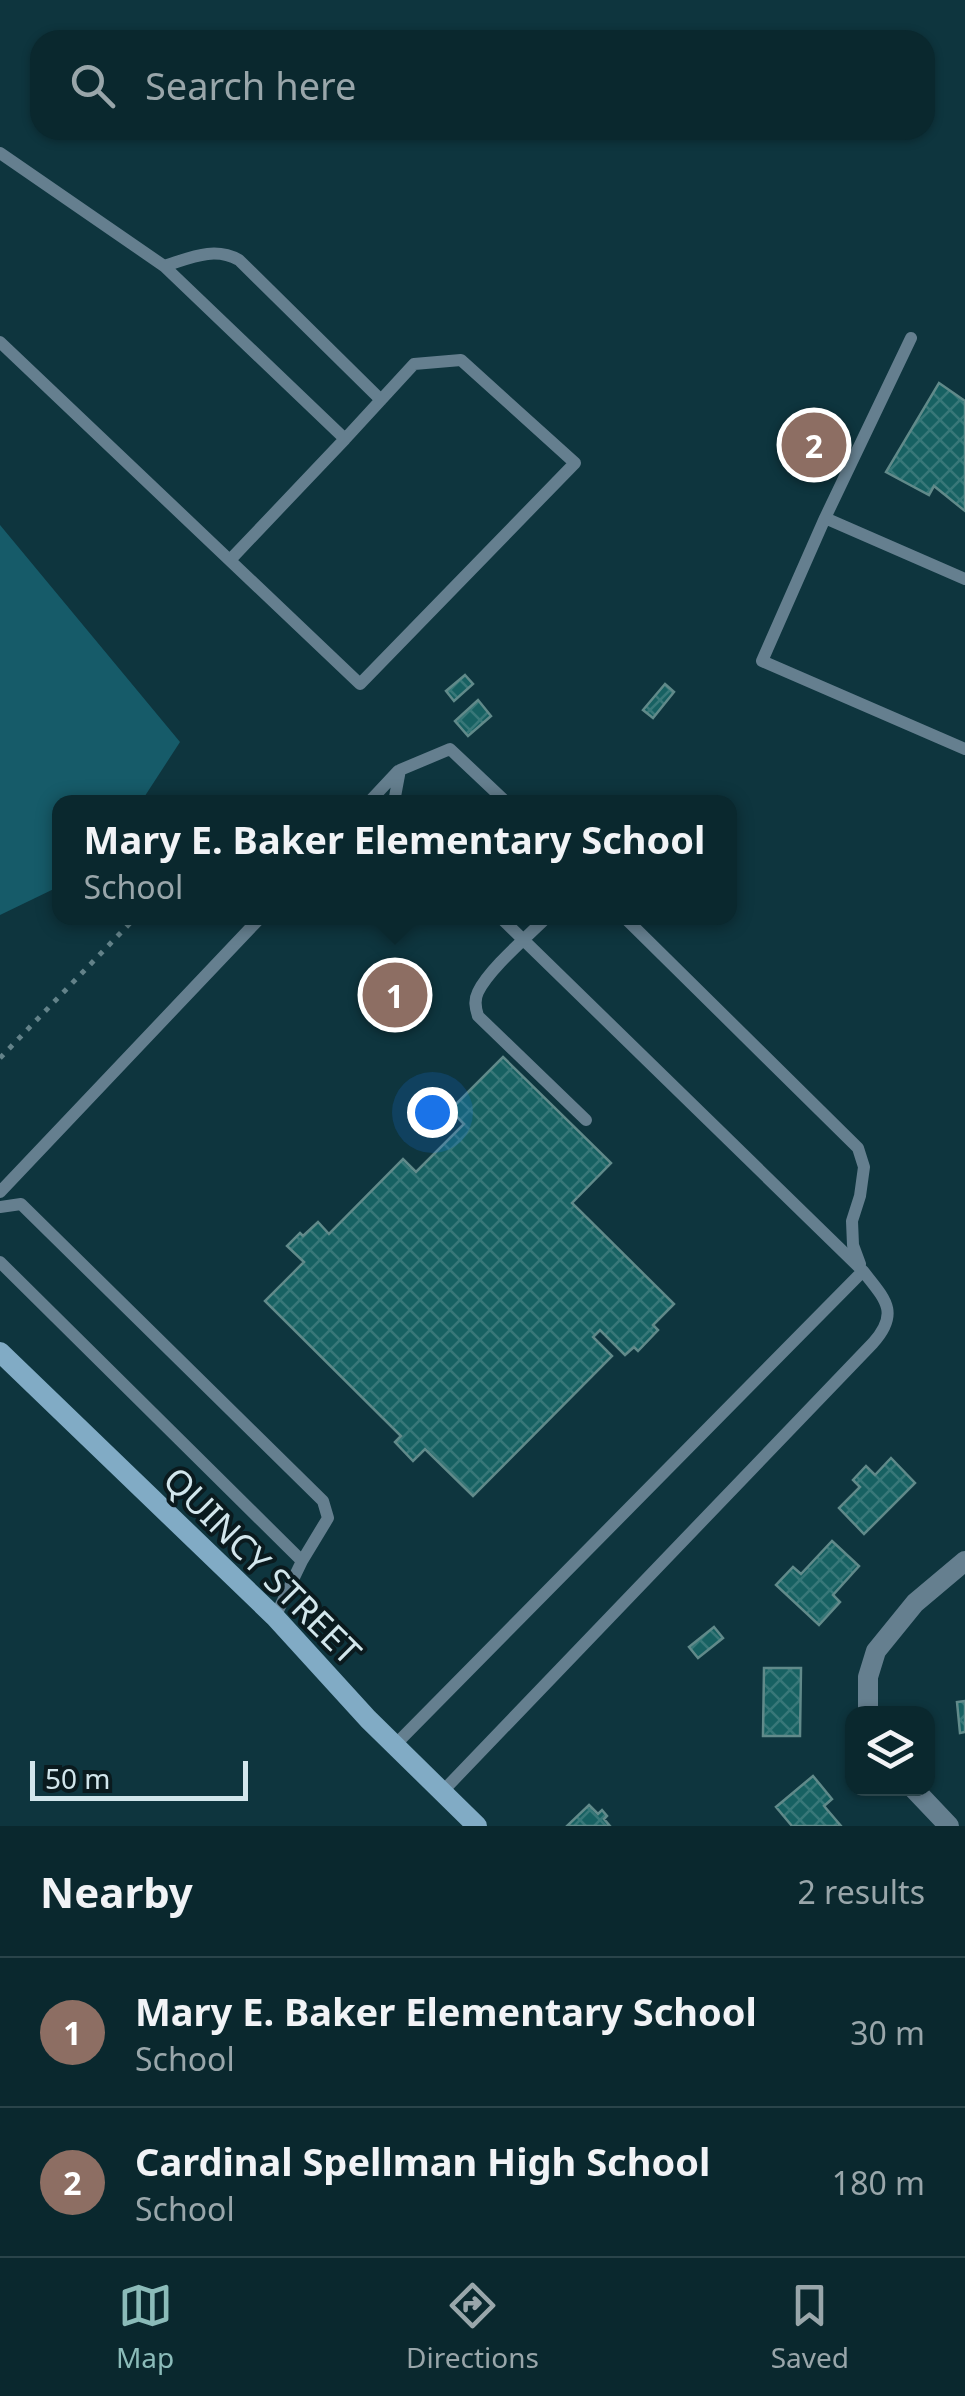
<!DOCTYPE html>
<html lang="en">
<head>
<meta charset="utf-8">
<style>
  :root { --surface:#0a282e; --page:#18343a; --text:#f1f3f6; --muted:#99a6aa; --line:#2a444a; --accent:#8bbbb9 }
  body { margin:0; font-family:"Noto Sans",sans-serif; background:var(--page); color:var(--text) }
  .controls { position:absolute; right:30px; bottom:30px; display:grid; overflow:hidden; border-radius:20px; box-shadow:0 2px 8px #0004 }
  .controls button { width:90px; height:90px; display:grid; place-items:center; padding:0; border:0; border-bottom:2px solid var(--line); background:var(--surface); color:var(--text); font:50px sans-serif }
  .scale { position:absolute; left:30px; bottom:25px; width:218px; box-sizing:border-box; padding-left:10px; border:5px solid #d2e6ec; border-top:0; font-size:28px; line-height:35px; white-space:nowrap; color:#d2e6ec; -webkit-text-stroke:8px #0a1a1e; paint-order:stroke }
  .you { position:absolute; left:432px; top:1112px; width:35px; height:35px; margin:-25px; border:8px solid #fff; border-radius:50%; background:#1a73e8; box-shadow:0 0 0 15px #1a73e833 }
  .badge { display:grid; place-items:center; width:65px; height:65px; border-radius:50%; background:var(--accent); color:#fff; font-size:32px; font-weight:700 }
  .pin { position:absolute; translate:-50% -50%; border:5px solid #fff; box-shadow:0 2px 10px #0006 }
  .popup { position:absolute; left:52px; top:795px; width:685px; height:130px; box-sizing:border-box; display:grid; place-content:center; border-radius:20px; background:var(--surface); filter:drop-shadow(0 2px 8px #0005); font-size:32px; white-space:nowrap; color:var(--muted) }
  .popup b { font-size:38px; color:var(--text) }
  .popup::after { content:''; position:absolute; left:50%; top:100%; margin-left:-20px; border:20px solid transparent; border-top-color:var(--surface) }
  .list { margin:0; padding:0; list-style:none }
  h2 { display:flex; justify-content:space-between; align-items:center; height:130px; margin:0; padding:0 40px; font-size:42px }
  h2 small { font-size:32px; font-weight:400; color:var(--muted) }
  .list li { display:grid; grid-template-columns:65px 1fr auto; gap:30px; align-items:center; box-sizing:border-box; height:150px; padding:0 40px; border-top:2px solid var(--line) }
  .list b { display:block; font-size:38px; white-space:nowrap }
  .list p { margin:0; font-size:32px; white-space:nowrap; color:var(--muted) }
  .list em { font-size:32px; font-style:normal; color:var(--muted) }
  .icon { flex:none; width:55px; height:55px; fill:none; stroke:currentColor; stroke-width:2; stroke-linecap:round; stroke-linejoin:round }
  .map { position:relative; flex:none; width:965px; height:1826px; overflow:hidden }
  .search { position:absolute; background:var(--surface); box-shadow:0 2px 8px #0004; left:30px; right:30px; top:30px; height:110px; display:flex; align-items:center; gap:25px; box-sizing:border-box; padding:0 35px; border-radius:30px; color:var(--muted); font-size:38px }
  .sheet { height:430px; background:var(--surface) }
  nav { display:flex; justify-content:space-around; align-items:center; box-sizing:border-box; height:140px; border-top:2px solid var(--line); background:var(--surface); font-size:28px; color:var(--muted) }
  nav a { display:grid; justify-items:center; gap:5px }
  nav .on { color:var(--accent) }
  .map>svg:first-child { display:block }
  .pitch { fill:#165b69 }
  .building { fill:url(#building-cross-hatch); stroke:#618a8a; stroke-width:2.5 }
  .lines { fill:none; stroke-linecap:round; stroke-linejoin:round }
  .path { stroke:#638289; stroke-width:5; stroke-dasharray:5 8; stroke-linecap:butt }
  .lane { stroke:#657f8f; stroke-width:12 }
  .street { stroke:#657f8f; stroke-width:20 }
  .secondary { stroke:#81abc5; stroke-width:20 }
  .labels { text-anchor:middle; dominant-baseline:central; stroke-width:8; stroke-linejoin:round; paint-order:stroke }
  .street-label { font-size:35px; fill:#d2e6ec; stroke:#0a1a1e }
</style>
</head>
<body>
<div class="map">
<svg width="965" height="1826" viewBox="0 0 965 1826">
  <defs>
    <pattern id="building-cross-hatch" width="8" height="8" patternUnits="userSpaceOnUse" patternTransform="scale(2.5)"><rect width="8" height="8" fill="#176162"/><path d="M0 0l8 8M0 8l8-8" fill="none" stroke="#387879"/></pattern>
  </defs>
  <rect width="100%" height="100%" fill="#0e353e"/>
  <!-- pitch -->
  <path class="pitch" d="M0,525L180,742L141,802H60V886L0,915Z"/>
  <!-- building -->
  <path class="building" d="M939,383L965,401V511L934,486L929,495L886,472Z
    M465,675L473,684L454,701L446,691Z
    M665,684L674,692L653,718L643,710Z
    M478,700L491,716L468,736L455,721Z
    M503,1057L611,1163L572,1203L674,1304L653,1325L658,1330L638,1351L634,1347L625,1355L600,1330L593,1337L612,1356L473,1496L425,1449L413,1461L395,1442L401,1436L265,1301L304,1262L287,1246L300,1233L303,1236L318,1222L329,1234L403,1159L416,1172L464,1124L450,1110Z
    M891,1458L915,1483L864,1534L839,1508L860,1487L853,1480L866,1466L875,1475Z
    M832,1541L859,1566L833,1595L840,1602L819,1625L776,1585L793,1567L801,1574Z
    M714,1627L723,1638L698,1658L689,1647Z
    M764,1668H801L800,1736H763Z
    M965,1701V1732L960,1733L957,1702Z
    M813,1776L832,1799L824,1806L841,1826H792L776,1807Z
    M589,1805L598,1814L602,1810L607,1816L604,1819L610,1826H567Z"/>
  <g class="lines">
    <!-- path -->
    <path class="path" d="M247,802L256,793
      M0,1058L135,918"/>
    <!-- lane -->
    <path class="lane" d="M0,153L164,266L345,439L414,364L461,360L575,463L360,684L0,342
      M164,266C190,258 214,246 239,260L381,400
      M825,518L911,338
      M230,560L345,439
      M965,579L825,518L762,661L965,749
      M369,802L398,771
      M394,802L400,770L450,749L506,802
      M546,918C527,937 489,969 478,992C474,1000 475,1007 478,1016L586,1120
      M625,918L858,1148L864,1167L860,1196L852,1221L853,1245L860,1264
      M0,1192L260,918
      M0,1207L21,1204L323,1501L328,1518L302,1561L275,1617
      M0,1262L302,1561
      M395,1745L863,1271
      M442,1792L873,1343C901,1312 884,1298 863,1271L501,918"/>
    <!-- street -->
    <path class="street" d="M868,1714V1677L876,1651L915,1603L965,1561
      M913,1788L949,1826"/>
    <!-- secondary -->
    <path class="secondary" d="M0,1352L275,1617L368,1719L477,1826"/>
  </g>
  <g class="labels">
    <!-- street labels -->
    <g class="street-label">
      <text transform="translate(263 1565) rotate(45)">QUINCY STREET</text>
    </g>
  </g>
</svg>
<div class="controls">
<button><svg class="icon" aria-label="layers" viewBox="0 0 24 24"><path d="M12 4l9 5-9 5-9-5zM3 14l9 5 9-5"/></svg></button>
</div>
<div class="scale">50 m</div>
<div class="you"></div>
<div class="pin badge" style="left:395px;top:995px;background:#8d6e63">1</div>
<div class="popup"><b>Mary E. Baker Elementary School</b>School</div>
<div class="pin badge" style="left:814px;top:445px;background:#8d6e63">2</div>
<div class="search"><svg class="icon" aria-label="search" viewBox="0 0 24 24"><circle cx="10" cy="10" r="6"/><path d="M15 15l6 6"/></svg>Search here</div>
</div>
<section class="sheet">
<h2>Nearby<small>2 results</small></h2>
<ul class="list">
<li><span class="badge" style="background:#8d6e63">1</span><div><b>Mary E. Baker Elementary School</b><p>School</p></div><em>30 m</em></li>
<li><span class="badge" style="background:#8d6e63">2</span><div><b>Cardinal Spellman High School</b><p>School</p></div><em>180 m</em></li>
</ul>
</section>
<nav>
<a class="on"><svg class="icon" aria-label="map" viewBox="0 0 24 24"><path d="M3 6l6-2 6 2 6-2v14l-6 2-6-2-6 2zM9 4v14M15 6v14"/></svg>Map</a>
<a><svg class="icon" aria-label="directions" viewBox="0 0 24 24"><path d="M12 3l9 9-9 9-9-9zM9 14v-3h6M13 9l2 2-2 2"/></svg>Directions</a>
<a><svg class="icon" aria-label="saved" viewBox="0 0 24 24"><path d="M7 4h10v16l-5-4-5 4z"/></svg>Saved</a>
</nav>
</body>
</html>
